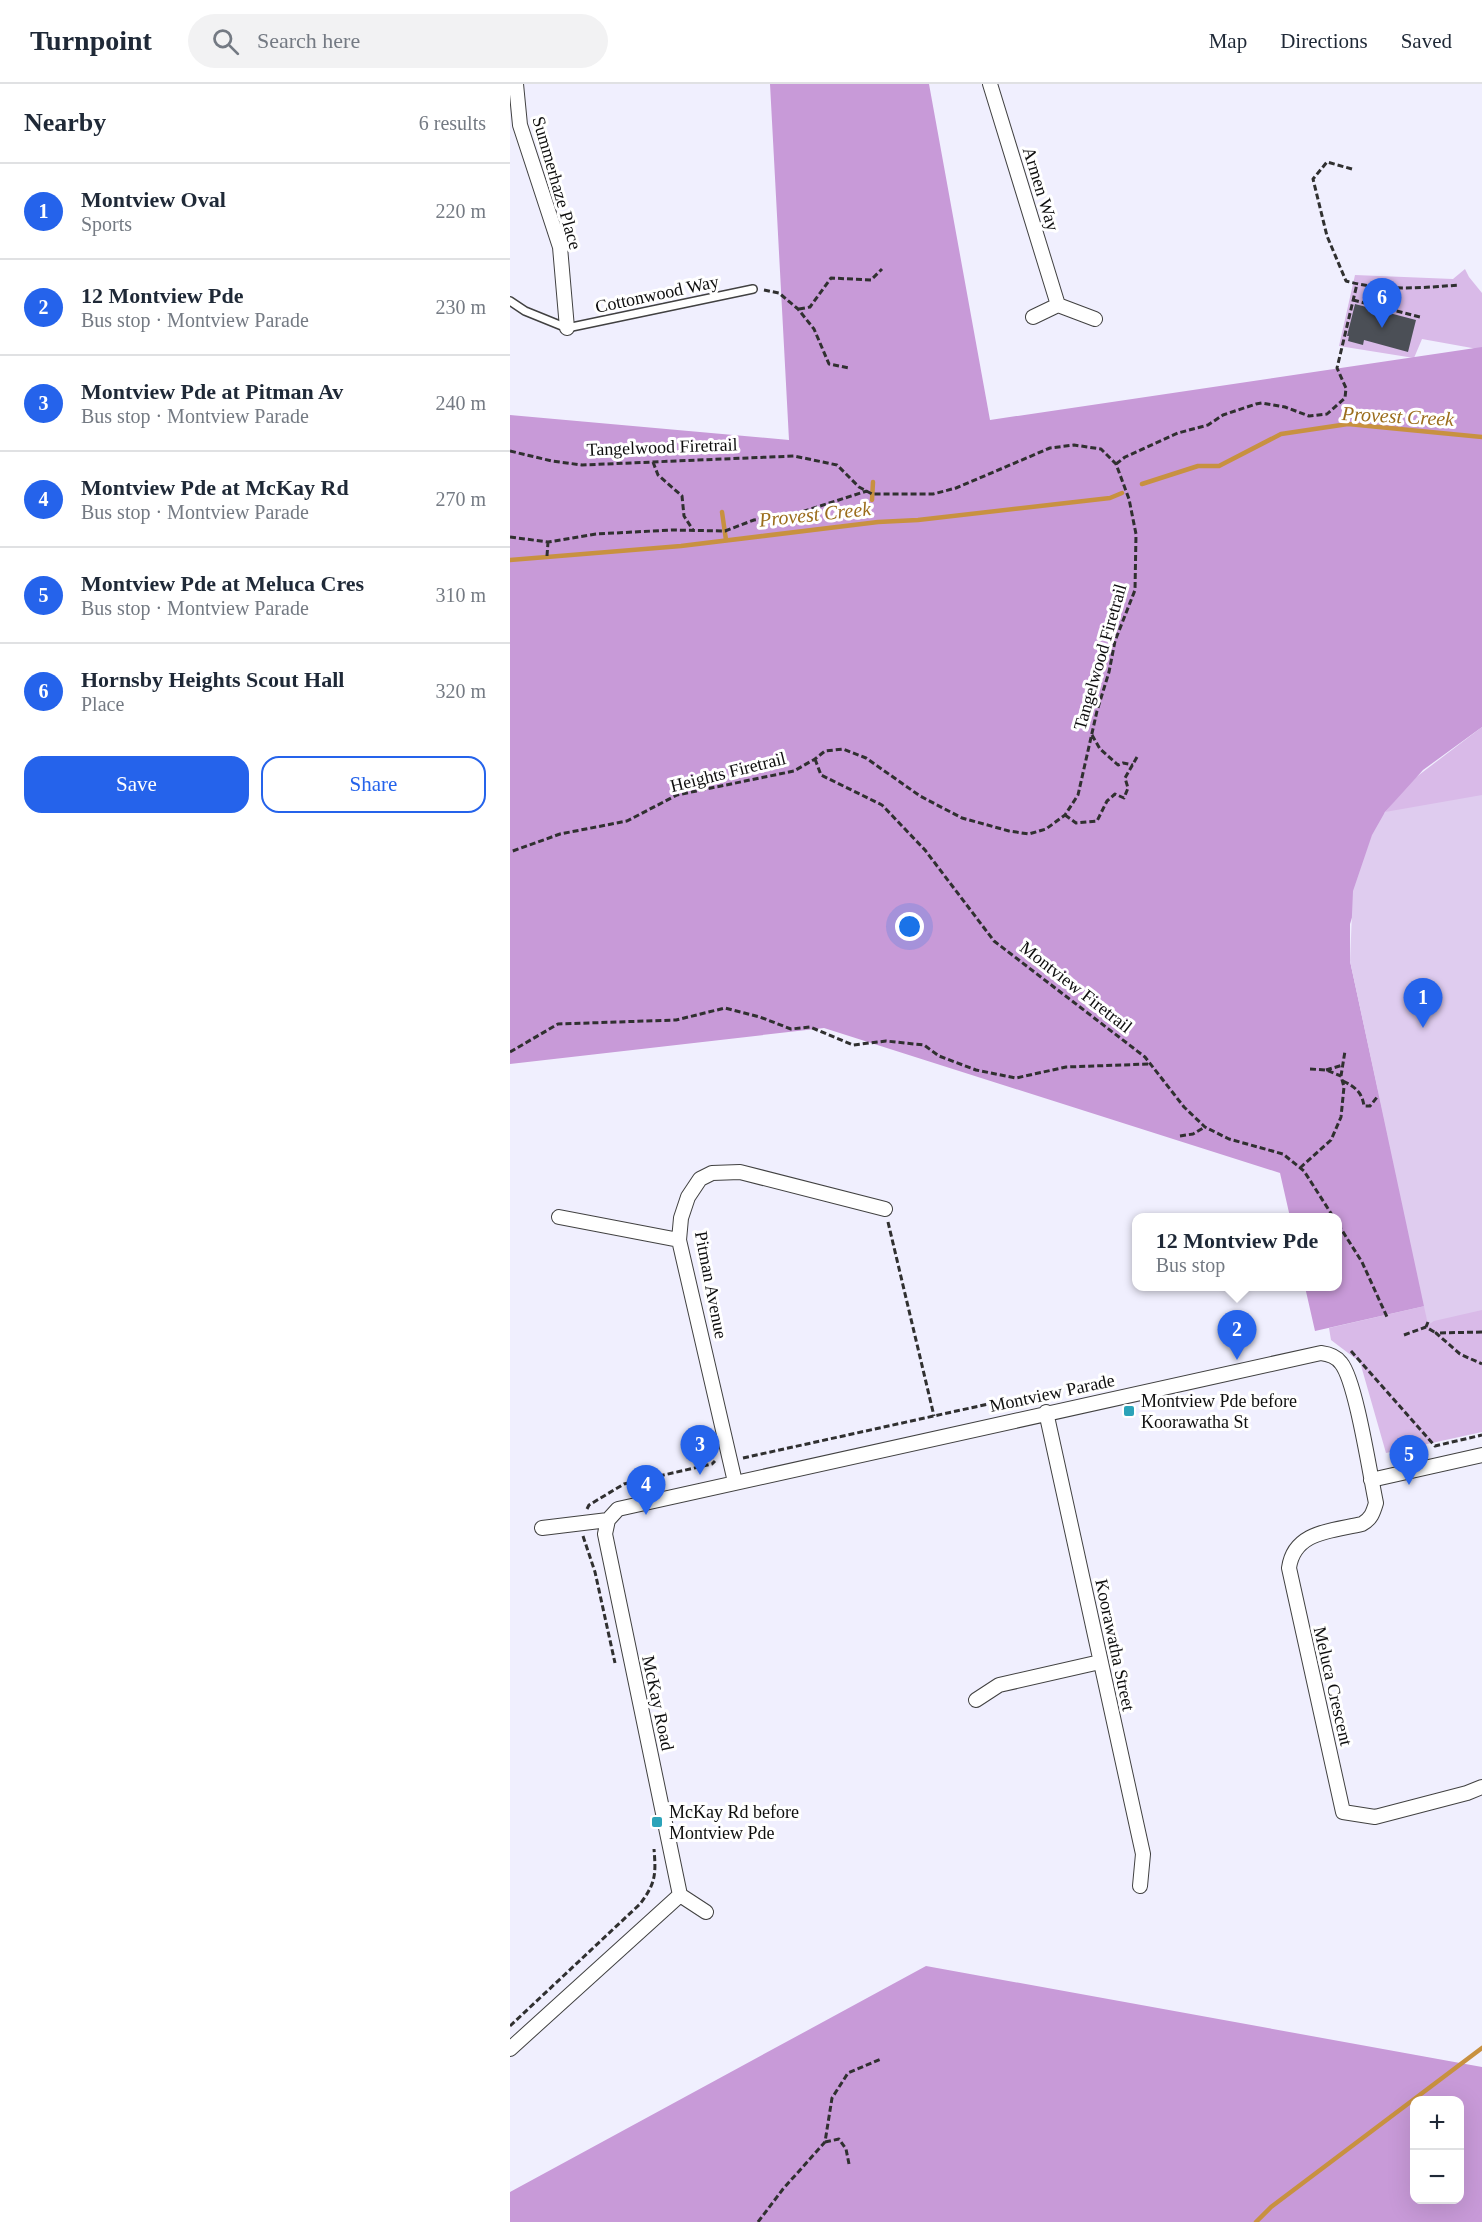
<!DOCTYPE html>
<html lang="en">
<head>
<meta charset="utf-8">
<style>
  :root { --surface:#fff; --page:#f2f2f3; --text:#1f2937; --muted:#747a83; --line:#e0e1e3; --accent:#2563eb }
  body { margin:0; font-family:Georgia,serif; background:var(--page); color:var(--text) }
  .controls { position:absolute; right:18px; bottom:18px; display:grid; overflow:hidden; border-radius:12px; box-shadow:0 6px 24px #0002 }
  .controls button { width:54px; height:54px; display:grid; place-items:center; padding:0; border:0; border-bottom:2px solid var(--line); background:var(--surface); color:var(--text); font:30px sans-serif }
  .you { position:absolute; left:400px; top:843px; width:21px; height:21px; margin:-15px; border:4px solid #fff; border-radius:50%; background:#1a73e8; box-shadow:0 0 0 9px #1a73e833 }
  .badge { display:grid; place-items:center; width:39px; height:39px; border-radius:50%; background:var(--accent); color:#fff; font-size:20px; font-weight:700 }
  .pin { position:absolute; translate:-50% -50px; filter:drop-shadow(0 2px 3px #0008) }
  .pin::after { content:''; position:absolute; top:32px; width:21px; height:18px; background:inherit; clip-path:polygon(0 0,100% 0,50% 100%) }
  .popup { position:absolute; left:622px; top:1129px; width:210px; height:78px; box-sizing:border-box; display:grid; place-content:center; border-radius:12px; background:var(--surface); filter:drop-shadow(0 2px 4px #0005); font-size:20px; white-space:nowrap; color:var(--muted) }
  .popup b { font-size:22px; color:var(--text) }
  .popup::after { content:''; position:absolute; left:50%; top:100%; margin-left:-12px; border:12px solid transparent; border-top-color:var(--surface) }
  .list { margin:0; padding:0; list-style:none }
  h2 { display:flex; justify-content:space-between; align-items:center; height:78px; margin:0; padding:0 24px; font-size:26px }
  h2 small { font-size:20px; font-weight:400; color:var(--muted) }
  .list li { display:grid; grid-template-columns:39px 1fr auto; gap:18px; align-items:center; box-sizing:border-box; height:96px; padding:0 24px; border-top:2px solid var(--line) }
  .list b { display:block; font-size:22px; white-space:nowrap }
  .list p { margin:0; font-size:20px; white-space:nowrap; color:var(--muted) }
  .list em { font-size:20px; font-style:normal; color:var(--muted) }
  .actions { display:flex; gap:12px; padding:18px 24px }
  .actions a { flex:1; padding:14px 0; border:2px solid var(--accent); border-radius:18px; text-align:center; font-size:21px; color:var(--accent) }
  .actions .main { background:var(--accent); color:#fff }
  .icon { flex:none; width:33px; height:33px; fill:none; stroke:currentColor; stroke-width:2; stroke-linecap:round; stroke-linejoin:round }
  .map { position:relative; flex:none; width:972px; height:2138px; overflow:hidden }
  header { display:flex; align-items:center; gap:36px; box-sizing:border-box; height:84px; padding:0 30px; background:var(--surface); border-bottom:2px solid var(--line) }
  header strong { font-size:28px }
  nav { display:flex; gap:33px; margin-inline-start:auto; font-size:21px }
  .search { width:420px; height:54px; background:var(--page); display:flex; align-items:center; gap:15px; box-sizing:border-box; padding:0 21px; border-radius:33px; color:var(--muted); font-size:22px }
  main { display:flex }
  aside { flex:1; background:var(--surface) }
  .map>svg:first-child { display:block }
  .green { fill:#d9bae8 }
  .forest { fill:#c89ad8; fill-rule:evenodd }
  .pitch { fill:#dfccef }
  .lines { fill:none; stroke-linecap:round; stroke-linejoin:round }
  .stream { stroke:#c89140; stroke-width:4.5 }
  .building { fill:#4b4f56 }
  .service-casing { stroke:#414141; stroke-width:10 }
  .minor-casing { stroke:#414141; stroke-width:16 }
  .path { stroke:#303030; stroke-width:3; stroke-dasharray:6 3; stroke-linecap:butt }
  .service { stroke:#fff; stroke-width:7 }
  .minor { stroke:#fff; stroke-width:14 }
  .poi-dot { fill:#2ba3b9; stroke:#fff; stroke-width:2 }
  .labels { text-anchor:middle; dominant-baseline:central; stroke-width:6; stroke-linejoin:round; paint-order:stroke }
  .street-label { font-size:18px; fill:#0e0e0e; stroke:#fff }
  .poi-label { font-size:18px; fill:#0e0e0e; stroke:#fff; text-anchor:start }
  .water-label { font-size:20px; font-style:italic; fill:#9b6d1c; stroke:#fff }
</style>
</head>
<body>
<header>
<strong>Turnpoint</strong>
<div class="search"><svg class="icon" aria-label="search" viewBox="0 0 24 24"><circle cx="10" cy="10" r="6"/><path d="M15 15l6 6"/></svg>Search here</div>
<nav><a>Map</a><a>Directions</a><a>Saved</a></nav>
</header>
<main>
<aside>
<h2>Nearby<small>6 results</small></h2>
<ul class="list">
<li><span class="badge">1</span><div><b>Montview Oval</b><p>Sports</p></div><em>220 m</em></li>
<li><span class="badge">2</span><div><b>12 Montview Pde</b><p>Bus stop · Montview Parade</p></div><em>230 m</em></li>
<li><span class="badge">3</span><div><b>Montview Pde at Pitman Av</b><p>Bus stop · Montview Parade</p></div><em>240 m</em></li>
<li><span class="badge">4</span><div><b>Montview Pde at McKay Rd</b><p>Bus stop · Montview Parade</p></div><em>270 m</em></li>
<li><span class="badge">5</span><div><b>Montview Pde at Meluca Cres</b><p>Bus stop · Montview Parade</p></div><em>310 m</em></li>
<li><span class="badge">6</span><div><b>Hornsby Heights Scout Hall</b><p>Place</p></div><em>320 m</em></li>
</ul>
<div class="actions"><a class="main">Save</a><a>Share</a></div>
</aside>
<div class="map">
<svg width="972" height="2138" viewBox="0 0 972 2138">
  <rect width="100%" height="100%" fill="#f0effe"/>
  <!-- green -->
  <path class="green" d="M955,185L959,193L972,209V268L962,264L912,255L904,274L829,262L845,191L943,195Z
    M972,643V1348L876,1369L850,1278L821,1256L819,1244L915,1222L868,1012L862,751L875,728L901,697Z"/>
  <!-- forest -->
  <path class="forest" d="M260,0H419L480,336L972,263V643L913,686L875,728L840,840V877L915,1222L805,1247L795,1203L828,1202V1134L780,1133L770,1089L314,944L0,980V331L279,356Z
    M416,1882L972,1983V2138H0V2108ZM904,2016H950V2116H904Z"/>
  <!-- pitch -->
  <path class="pitch" d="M972,711V1226L924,1237L918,1241L840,877L843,807L862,751L875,728Z"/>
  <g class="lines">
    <!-- stream -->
    <path class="stream" d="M632,400L688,382H709L771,350L838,340L972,353
      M362,416L363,398
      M212,428L216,456
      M0,476L171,462L368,438L408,436L600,414L612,409
      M746,2138L761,2123L972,1964"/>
  </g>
  <!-- building -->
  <path class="building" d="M845,220L906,236L898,268L854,256L853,261L838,257L839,252H837Z"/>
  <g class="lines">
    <!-- service casing -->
    <g class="service-casing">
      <path id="service" d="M0,217L15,227L57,244L243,205"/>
    </g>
    <!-- minor casing -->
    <g class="minor-casing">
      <path id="minor" d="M6,0L10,41L50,163L57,244
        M480,0L548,221L585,235
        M523,233L548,221
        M49,1133L169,1156
        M536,1328L633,1770L630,1802
        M861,1396L972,1371
        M225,1398L169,1156L171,1134L178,1113L190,1095L202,1089L230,1088L375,1125
        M32,1444L98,1436
        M466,1616L489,1601L590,1578
        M196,1828L170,1811L95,1450L98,1436L108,1425L811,1269C819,1270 826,1272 831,1279C846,1297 860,1391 866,1419C863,1429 861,1435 852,1440C822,1447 784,1447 779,1484L833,1728L865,1733L957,1709L972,1703
        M0,1965L170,1811"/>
    </g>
    <!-- path -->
    <path class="path" d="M842,85L817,78L803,95L817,152L836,197C872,207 911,204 949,201
      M254,206L269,209L288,225L304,245L319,280L339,284
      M843,216L910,233
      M289,225L300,223L321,194L361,196L372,185
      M879,225L883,203
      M0,367L42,377L72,381L284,372L327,381L349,403L362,410H423L446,404L540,364L564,361L591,365L606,380L619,415L626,450L625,506L605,557L599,588L587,627L568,711L555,731L536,745L519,750L499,747L452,734L410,712L356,674L333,665L315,667L305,675L284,687L167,711L117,737L50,750L0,768
      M143,378L148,391L172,412L174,432L183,446
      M606,380L615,373L668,349L698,341L713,331L746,320L752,319L775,323L799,332L817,330L835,314L836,304L827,284L847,200
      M0,453L38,458L86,450L161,446L215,447L244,436L282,431L357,407
      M37,472L38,458
      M582,651L590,665L608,681L613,679L623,681
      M305,675L311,691L372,721L415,766L484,857L635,973L674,1023L695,1043L719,1055L773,1070L794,1087L824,1134
      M555,731L566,739L587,737L597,717L605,710L614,714L618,704L615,694L627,673
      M0,968L48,940L166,936L215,924L250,933L281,945L300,943L343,961L376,957L414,961L429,972L466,986L506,994L556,983L639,980
      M800,985L816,986L831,992
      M816,986L833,981
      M833,997C845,1003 852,1008 854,1022H860L868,1012
      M670,1052L683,1050L695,1043
      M790,1084L821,1056L831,1033L834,1003L831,992L835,967
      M378,1138L424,1332
      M828,1140L852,1178L877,1233
      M918,1238L916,1243L926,1249
      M972,1248L926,1249L950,1270L972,1280
      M894,1251L916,1243
      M841,1267L925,1362L972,1351
      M233,1374L492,1317L514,1319
      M77,1425L79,1421L114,1400L202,1380L205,1377
      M73,1452L85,1488L105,1579
      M0,1942L130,1820C146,1799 146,1790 144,1765
      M315,2058L329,2055L336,2065L339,2080
      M248,2138L273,2105L315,2058L322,2014L338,1989L371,1975"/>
    <!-- service -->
    <use href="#service" class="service"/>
    <!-- minor -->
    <use href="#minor" class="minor"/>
  </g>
  <!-- markers -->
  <g class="poi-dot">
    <rect x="613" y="1321" width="12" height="12" rx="3"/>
    <rect x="141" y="1732" width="12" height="12" rx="3"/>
  </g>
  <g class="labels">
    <!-- street labels -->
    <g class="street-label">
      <text transform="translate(47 99) rotate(74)">Summerhaze Place</text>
      <text transform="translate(531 105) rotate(73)">Armen Way</text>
      <text transform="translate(147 210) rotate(-12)">Cottonwood Way</text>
      <text transform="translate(152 363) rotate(-2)">Tangelwood Firetrail</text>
      <text transform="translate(590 573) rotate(-74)">Tangelwood Firetrail</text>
      <text transform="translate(218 688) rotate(-14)">Heights Firetrail</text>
      <text transform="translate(566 903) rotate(38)">Montview Firetrail</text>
      <text transform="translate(201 1201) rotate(79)">Pitman Avenue</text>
      <text transform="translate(542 1309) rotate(-12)">Montview Parade</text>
      <text transform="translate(605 1561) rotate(78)">Koorawatha Street</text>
      <text transform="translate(823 1602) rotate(77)">Meluca Crescent</text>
      <text transform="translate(148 1619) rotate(78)">McKay Road</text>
    </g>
    <!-- poi labels -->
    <g class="poi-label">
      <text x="631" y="1317">Montview Pde before<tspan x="631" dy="21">Koorawatha St</tspan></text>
      <text x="159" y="1728">McKay Rd before<tspan x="159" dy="21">Montview Pde</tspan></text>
    </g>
    <!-- water labels -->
    <g class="water-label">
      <text transform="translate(888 332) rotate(3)">Provest Creek</text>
      <text transform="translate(305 430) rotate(-6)">Provest Creek</text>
    </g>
  </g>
</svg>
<div class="controls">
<button>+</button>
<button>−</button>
</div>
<div class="you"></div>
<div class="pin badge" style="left:913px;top:944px">1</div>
<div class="pin badge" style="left:727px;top:1276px">2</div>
<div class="popup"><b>12 Montview Pde</b>Bus stop</div>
<div class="pin badge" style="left:190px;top:1391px">3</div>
<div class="pin badge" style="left:136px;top:1431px">4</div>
<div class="pin badge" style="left:899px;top:1401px">5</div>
<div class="pin badge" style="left:872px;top:244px">6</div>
</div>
</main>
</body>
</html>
